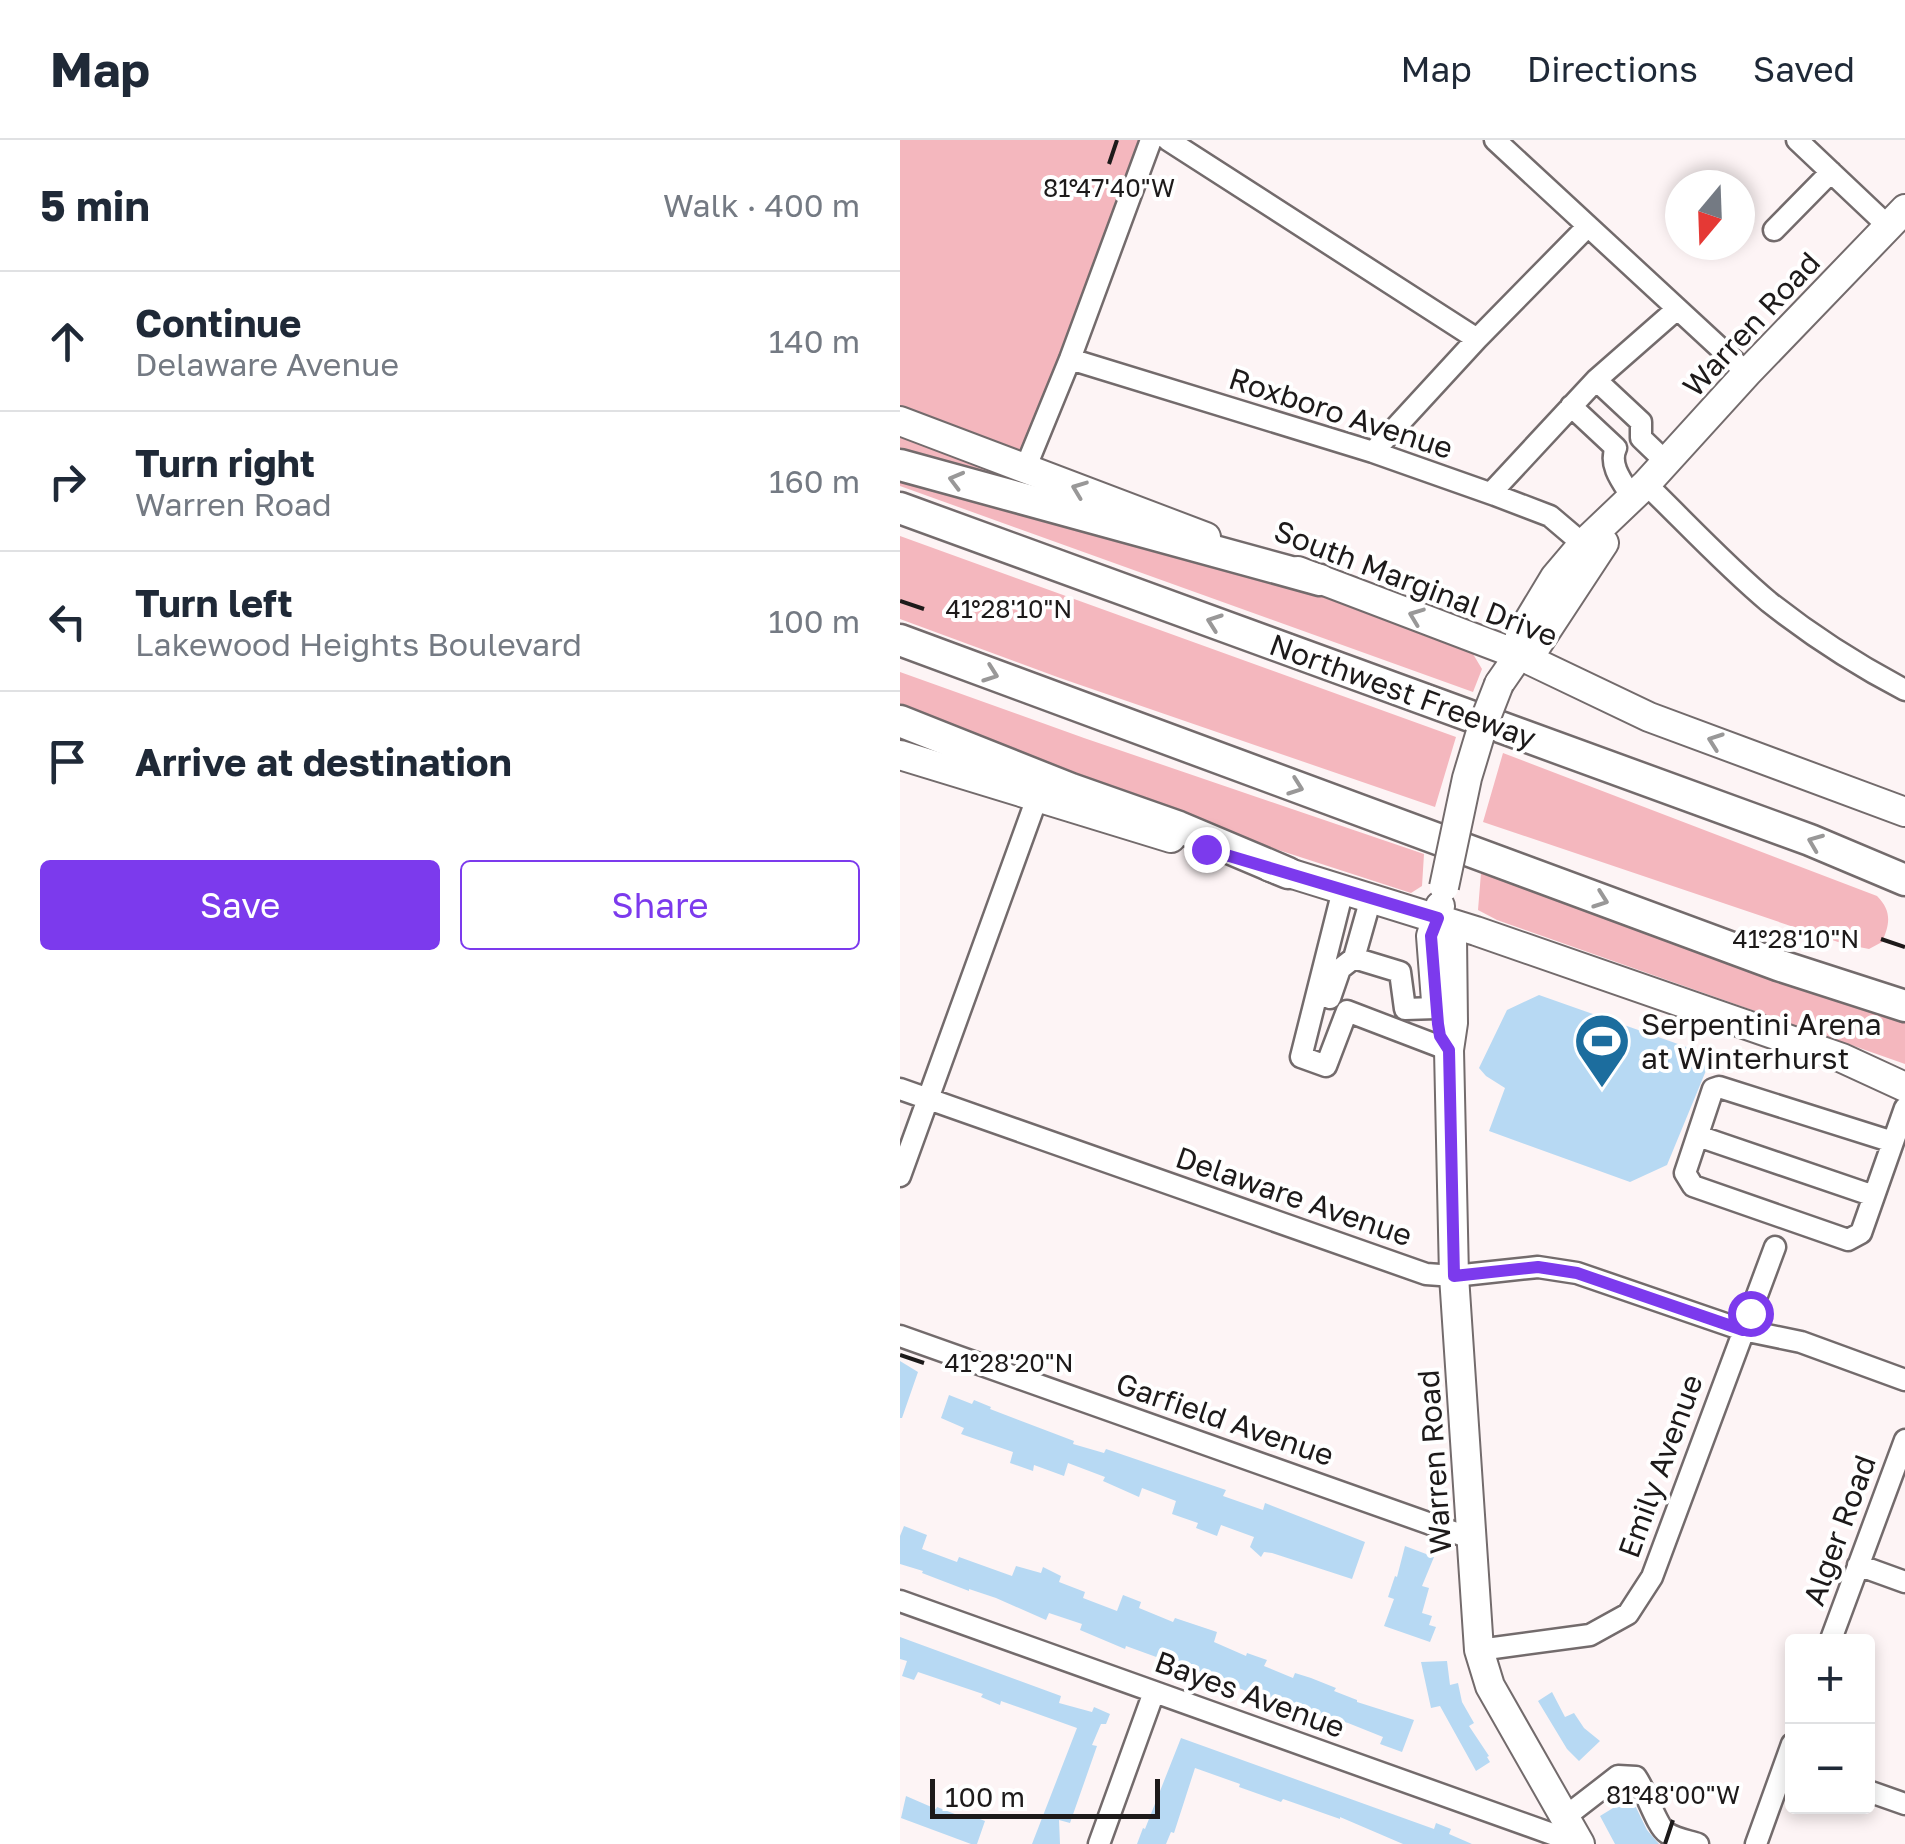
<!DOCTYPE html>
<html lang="en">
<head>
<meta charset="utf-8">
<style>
  :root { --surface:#fff; --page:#f6f6f7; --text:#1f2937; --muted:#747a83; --line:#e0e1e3; --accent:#7c3aed }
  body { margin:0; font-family:"Golos Text",sans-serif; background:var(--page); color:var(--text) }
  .controls { position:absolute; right:30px; bottom:30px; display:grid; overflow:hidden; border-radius:10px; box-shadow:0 5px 15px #0003 }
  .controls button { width:90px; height:90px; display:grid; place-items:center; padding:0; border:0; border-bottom:2px solid var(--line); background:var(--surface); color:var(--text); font:50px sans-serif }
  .compass { position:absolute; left:765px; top:30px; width:90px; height:90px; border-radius:50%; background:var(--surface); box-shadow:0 5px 15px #0003; rotate:199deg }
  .scale { position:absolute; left:30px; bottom:25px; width:230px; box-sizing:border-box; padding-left:10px; border:5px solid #1d1a1a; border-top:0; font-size:28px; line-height:35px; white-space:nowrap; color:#1d1a1a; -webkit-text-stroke:8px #fff; paint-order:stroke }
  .stop { position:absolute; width:30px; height:30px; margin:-22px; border:8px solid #7c3aed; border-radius:50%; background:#fff }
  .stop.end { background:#7c3aed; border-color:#fff; box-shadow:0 2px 10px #0008 }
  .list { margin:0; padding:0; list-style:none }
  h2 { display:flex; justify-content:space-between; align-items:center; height:130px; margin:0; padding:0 40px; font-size:42px }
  h2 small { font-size:32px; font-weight:400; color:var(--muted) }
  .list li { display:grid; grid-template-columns:65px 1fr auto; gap:30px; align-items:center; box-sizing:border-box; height:140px; padding:0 40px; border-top:2px solid var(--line) }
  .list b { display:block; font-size:38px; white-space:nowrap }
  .list p { margin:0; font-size:32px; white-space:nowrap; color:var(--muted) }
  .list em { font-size:32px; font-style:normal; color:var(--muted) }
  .actions { display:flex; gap:20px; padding:30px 40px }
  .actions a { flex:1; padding:22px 0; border:2px solid var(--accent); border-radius:10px; text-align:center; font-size:35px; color:var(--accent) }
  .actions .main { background:var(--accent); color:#fff }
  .icon { flex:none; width:55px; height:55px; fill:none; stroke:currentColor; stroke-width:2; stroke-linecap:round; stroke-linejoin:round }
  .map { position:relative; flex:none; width:1005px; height:1704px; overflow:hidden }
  header { display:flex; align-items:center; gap:60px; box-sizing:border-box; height:140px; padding:0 50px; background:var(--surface); border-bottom:2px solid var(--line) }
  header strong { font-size:48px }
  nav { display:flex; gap:55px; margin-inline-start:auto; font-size:35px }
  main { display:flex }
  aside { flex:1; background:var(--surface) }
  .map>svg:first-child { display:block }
  .green { fill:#f4b7be }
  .building { fill:#b7d9f3 }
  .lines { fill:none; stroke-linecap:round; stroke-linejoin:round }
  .minor-casing { stroke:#736b6c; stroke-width:25 }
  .major-casing { stroke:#736b6c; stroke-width:32 }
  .highway-casing { stroke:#736b6c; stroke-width:35 }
  .minor { stroke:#fff; stroke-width:20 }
  .major { stroke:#fff; stroke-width:28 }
  .highway { stroke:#fff; stroke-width:30 }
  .major-bridge-casing { stroke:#736b6c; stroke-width:32; stroke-linecap:butt }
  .major-bridge { stroke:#fff; stroke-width:28 }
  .oneway { stroke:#999898 }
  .route { stroke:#7c3aed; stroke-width:12 }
  .ticks { fill:none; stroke:#1d1a1a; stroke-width:4 }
  .labels { text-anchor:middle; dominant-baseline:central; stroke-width:8; stroke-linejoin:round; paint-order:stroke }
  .street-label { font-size:30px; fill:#1d1a1a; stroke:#fff }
  .poi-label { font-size:30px; fill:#1d1a1a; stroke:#fff; text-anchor:start }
  .ticks-label { font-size:25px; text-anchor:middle; fill:#1d1a1a; stroke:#fff; stroke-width:8; stroke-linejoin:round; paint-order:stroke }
</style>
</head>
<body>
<header>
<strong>Map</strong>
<nav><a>Map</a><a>Directions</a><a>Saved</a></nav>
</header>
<main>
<aside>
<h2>5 min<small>Walk · 400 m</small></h2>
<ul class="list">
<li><svg class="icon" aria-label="ahead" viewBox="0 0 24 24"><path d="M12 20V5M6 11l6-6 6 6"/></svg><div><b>Continue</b><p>Delaware Avenue</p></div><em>140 m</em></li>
<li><svg class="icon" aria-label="right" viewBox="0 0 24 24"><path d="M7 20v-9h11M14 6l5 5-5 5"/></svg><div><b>Turn right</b><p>Warren Road</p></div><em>160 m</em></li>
<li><svg class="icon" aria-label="left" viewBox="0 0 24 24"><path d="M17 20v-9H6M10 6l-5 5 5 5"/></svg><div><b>Turn left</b><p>Lakewood Heights Boulevard</p></div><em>100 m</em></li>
<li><svg class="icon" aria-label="arrive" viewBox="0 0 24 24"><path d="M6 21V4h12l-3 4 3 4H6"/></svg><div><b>Arrive at destination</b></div></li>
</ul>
<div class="actions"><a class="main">Save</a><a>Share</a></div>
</aside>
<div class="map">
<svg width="1005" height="1704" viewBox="0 0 1005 1704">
  <rect width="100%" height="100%" fill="#fdf4f5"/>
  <!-- green -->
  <path class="green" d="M0,0H240L128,305L121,310L113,311L0,273Z
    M0,292L173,355L170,362L0,312Z
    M0,332L355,431L509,486L573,514L582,529L573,552L0,346Z
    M0,396L556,597L535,667L160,538L0,479Z
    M0,532L184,598L524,714L522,746L511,753L311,688L0,571Z
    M603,613L977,756C992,771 990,784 982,802L969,809L944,804L583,682Z
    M581,733L1005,877V924L597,780L578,770Z"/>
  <!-- building -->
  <path class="building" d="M639,855L812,916L767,1025L730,1042L589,991L605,948L586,936L579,928L607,870Z
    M0,1221L18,1232L2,1278H0Z
    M49,1255L72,1264L74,1260L91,1267L90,1269L174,1301L173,1304L204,1313L206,1309L326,1350L323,1356L363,1370L365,1363L465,1402L452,1439L372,1413L364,1412L361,1417L350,1407L354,1397L321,1385L317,1396L296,1388L298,1383L272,1374L276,1361L242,1348L239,1357L203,1341L205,1337L168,1323L164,1336L134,1325L133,1331L110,1323L113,1312L61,1294L64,1288L41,1278Z
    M4,1386L27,1395L22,1409L57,1422L59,1417L112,1436L116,1426L141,1433L143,1427L161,1436L159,1442L185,1452L183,1458L217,1471L223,1455L241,1462L239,1468L273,1482L275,1478L317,1492L314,1502L346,1516L347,1513L367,1520L364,1526L393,1538L395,1533L411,1538L436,1548L434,1551L457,1560V1562L514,1580L502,1612L480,1604L483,1597L448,1583L359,1558V1556L303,1534L226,1506L225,1509L180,1490L182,1484L149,1473L146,1480L96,1458L69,1449V1451L22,1433L23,1431L0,1424V1396Z
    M505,1406L534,1417L522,1446L529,1448L522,1473L532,1476L529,1485L536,1487L530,1502L484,1486L494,1459L488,1457L495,1436L497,1437Z
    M0,1497L161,1556L159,1563L192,1572L194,1567L210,1574L206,1584H201L192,1605L197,1606L170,1683L159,1680L160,1704H132L177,1588L101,1561L100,1565L81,1557L83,1554L18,1532L14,1540L2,1536L7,1521L0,1519Z
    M547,1521L550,1545L558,1543L562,1562L574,1583L569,1586L589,1616L587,1617L590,1622L576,1631L540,1566L531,1568L521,1522Z
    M652,1552L665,1577L674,1573L684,1588L700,1601L679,1621L667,1609L638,1561Z
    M281,1598L534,1689L536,1683L551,1689L549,1694L572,1704H503L440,1677V1679L383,1659L381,1662L339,1647L340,1644L295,1628L274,1693L271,1692L266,1704H237L243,1688L245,1689Z
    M6,1656L36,1669L37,1667L65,1678L67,1674L85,1681L77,1704H71L1,1678Z
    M731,1657L747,1690L759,1704H715L700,1676Z"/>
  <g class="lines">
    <!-- minor casing -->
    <g class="minor-casing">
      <path id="minor" d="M268,0L577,199
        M595,0L847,233
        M897,0L989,87
        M874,90L931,32
        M170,219L473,312L595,355L650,376L683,404
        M696,240L741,282V298L766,322
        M671,266L716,308C708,325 723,343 732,357
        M473,312L577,199L687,87
        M125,329L170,219L251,0
        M746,344C786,383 827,427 869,462C912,496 957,525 1005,550
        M591,353L696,240L777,169
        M443,750L401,917L426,926L447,871L549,910
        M471,758L454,818L500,832L505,869L536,868
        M430,858L440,829L454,818
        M0,949L526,1134L554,1136L638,1127L677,1133L843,1190L901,1202L1005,1240
        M798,996L974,1056
        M993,1002L819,947L813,949L785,1033L793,1046L948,1100L961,1093L1005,968
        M0,1036L137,658
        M0,1196L573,1399
        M958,1425L1005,1442
        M0,1461L680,1704
        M930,1502L1005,1300
        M579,1510L690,1495L728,1474L752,1437L875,1107
        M968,1651L1005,1664
        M665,1677L718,1636L736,1637C746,1651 757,1687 767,1693C776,1699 789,1701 798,1704
        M199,1704L254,1552
        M856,1704L892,1604"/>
    </g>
    <!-- major casing -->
    <g class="major-casing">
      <path id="major" d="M0,281L306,397
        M398,431L619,515L749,577L1005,672
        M619,515L635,508L704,403
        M599,544L619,515L620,495L655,437L683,404L746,344L847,233L1005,69
        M0,615L271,698
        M370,727L576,791L942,918L1005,947
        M538,778L552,797L553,883L549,910L554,1136L579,1510L590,1546L680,1704
        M536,861L531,796L540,766"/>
    </g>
    <!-- highway casing -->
    <g class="highway-casing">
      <path id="highway" d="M0,325L420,440
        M0,368L910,700L1005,740
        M0,500L878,825L1005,866
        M0,581L171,649L279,687L388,733"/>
    </g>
    <!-- minor -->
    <use href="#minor" class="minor"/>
    <!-- major -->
    <use href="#major" class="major"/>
    <!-- highway -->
    <use href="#highway" class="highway"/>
    <!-- major-bridge casing -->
    <g class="major-bridge-casing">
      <path id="major-bridge" d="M544,747L567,638L583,585L599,544"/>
    </g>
    <!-- major-bridge -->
    <use href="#major-bridge" class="major-bridge"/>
  </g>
  <!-- one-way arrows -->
  <defs><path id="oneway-chevron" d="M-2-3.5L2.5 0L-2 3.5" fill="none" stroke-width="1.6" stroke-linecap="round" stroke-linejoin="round" transform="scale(2.5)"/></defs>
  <g class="oneway">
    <use href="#oneway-chevron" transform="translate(56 340) rotate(-165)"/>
    <use href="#oneway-chevron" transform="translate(179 349) rotate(-159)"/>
    <use href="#oneway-chevron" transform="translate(516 476) rotate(-159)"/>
    <use href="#oneway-chevron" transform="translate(314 482) rotate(-160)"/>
    <use href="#oneway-chevron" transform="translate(91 534) rotate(20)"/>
    <use href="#oneway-chevron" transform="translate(815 601) rotate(-160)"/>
    <use href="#oneway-chevron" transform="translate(396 647) rotate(20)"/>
    <use href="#oneway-chevron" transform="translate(915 702) rotate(-158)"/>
    <use href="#oneway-chevron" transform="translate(701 760) rotate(20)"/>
  </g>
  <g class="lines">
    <!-- route -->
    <path class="route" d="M306,709L538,778L531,796L538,884L540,896L549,910L554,1136L638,1127L677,1133L843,1190L850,1173"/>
  </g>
  <!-- ticks -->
  <path class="ticks" d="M209,24L217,0M0,461L24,469M981,799L1005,807M0,1215L24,1223M765,1704L773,1680"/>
  <!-- icons -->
  <defs>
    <g id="stadium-pin" transform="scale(2.875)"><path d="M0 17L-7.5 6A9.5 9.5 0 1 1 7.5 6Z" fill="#1c6d9e" stroke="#fff"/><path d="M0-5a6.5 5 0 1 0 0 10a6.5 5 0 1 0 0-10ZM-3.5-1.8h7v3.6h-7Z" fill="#fff"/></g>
  </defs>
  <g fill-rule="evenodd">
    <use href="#stadium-pin" x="702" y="901"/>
  </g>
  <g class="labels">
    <!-- street labels -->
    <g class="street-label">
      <text transform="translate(851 184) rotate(-47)">Warren Road</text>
      <text transform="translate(441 273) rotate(18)">Roxboro Avenue</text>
      <text transform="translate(516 443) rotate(21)">South Marginal Drive</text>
      <text transform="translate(503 551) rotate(20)">Northwest Freeway</text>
      <text transform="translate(394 1056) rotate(19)">Delaware Avenue</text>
      <text transform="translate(325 1279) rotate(19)">Garfield Avenue</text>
      <text transform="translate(534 1322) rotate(-94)">Warren Road</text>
      <text transform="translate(760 1326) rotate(-70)">Emily Avenue</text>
      <text transform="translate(939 1390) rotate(-70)">Alger Road</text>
      <text transform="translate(350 1554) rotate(20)">Bayes Avenue</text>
    </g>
    <!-- poi labels -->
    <g class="poi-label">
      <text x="741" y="884">Serpentini Arena<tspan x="741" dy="34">at Winterhurst</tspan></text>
    </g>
  </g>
  <g class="ticks-label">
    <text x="209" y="57">81°47'40"W</text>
    <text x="109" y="478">41°28'10"N</text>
    <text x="896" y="808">41°28'10"N</text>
    <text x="109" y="1232">41°28'20"N</text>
    <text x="773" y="1664">81°48'00"W</text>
  </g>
</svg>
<div class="controls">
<button>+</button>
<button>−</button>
</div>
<svg class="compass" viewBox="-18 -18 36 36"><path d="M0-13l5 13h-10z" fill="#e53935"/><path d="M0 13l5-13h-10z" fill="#747a83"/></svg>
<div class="scale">100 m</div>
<div class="stop" style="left:850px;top:1173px"></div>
<div class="stop end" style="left:306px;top:709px"></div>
</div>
</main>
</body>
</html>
